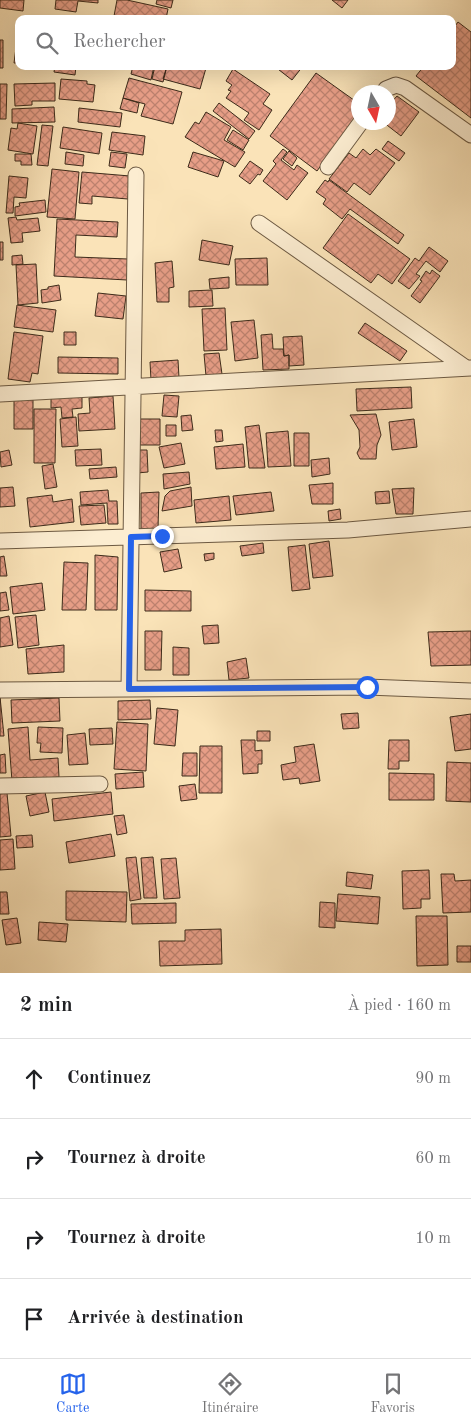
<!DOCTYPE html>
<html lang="fr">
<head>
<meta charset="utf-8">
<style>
  :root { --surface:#fff; --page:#f2f2f2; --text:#202124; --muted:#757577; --line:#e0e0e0; --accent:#2563eb }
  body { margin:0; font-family:"Old Standard TT",serif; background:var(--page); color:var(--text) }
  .compass { position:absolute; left:351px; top:85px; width:45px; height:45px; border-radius:50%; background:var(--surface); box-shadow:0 5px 20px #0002; rotate:171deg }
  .stop { position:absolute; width:15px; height:15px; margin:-11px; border:4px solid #2563eb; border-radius:50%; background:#fff }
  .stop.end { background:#2563eb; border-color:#fff; box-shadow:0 1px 5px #0008 }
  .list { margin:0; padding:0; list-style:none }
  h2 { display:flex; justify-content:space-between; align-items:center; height:65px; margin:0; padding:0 20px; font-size:21px }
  h2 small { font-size:16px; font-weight:400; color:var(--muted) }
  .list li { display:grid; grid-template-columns:32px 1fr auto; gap:15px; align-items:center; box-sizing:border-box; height:80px; padding:0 20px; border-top:1px solid var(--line) }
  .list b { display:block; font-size:19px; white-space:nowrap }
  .list em { font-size:16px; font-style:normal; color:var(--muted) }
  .icon { flex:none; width:28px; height:28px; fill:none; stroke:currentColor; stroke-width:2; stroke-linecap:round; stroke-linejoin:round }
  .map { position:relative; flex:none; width:471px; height:973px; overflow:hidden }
  .search { position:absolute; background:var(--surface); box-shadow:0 5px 20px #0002; left:15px; right:15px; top:15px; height:55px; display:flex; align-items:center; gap:12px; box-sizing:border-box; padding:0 18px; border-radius:10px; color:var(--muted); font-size:19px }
  .sheet { height:385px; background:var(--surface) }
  nav { display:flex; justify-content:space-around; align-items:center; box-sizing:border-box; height:70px; border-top:1px solid var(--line); background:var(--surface); font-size:14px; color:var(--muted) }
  nav a { display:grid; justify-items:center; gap:2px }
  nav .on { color:var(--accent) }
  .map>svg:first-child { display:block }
  .building { fill:url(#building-cross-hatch); stroke:#3d2b1a }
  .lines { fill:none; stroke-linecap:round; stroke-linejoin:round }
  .minor-casing { stroke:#6c5942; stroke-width:17 }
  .minor { stroke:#fcedd1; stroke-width:15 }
  .route { stroke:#2563eb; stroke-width:6 }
</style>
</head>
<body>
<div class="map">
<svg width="471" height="973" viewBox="0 0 471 973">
  <defs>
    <pattern id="building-cross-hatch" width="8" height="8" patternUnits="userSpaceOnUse" patternTransform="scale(1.25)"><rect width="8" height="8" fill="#e79e87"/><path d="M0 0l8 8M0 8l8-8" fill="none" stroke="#bc816e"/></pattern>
  </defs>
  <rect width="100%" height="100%" fill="#fae3b8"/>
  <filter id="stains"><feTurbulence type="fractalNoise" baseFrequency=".004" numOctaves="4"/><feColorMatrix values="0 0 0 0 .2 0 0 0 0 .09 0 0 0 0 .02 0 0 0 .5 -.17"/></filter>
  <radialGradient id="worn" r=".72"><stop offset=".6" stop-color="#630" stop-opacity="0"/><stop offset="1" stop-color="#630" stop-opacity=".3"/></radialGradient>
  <!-- building -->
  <path class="building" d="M0,0H24L23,11L0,8Z
    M56,0H98V3L78,1L76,12L55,9Z
    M117,0H127L168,9L166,19H125L114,16Z
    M157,0H173L171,8L156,4Z
    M332,0H348L342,8Z
    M458,22L471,32V118L416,76L424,66H452V30Z
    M0,40H3V68H0Z
    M17,40H19V63H14Z
    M55,66H76L75,75L54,72Z
    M133,66H154L151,80L131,74Z
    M155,66H167L163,82L152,79Z
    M167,66H199L206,68L200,89L163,79Z
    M274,66H303L292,80Z
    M233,69L270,94L263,104L272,110L259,130L244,120L249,113L226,98L231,91L228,90L232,85L226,81Z
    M316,73L358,103V114L317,171L270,136Z
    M129,78L182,92L173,124L141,116L145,104L123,98Z
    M61,79L87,81V84L95,85L93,102L59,99Z
    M55,83V101H32V105L15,106L14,84Z
    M0,84H7L6,119H0Z
    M397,96L419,112L401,136L383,122H388V106Z
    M123,98L139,103L137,113L120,109Z
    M219,103L255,131L249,139L213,111Z
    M54,107L55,122L12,123V109Z
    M79,108L122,113L120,127L78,122Z
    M206,112L231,127L224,140L245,152L235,167L185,137L195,122L199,124Z
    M18,123L37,126L33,154L8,150L11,128L17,129Z
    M42,125L53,126L48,166L37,165Z
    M63,127L102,133L99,154L60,148Z
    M233,130L249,140L243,150L227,140Z
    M112,132L145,136L143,155L109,150Z
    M388,141L405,153L399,161L382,149Z
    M283,149L287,152L281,160L294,170L297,165L308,173L287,200L263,181L276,164L273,161Z
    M363,149L370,155L376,149L395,163L370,195L354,183L347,192L329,179L349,153L356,158Z
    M289,151L297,158L292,166L283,159Z
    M66,152L84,155L83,166L65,164Z
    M111,152L127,154L125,168L109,166Z
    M193,152L224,161L218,177L188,167Z
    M15,154H31L32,165H21V161H15Z
    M250,161L263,170L260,175L258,174L250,184L239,176Z
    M52,169L79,172L75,219L47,217Z
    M82,172L130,176L128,199L92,196V204L79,203Z
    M9,176L28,178L26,198L14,197L13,213H6Z
    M325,180L328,182L329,180L404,235L398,244L350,209L342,219L323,204L326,199L316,192Z
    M45,200L46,212L15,216V207L20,206L19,203Z
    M348,214L410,259L392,284L378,274L371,283L323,248Z
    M16,217L17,220L38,218L40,231L22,233L23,242L11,243L8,218Z
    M57,219L118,222L117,237L76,235L75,257L128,259L127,280L54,276Z
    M202,240L233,246L229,265L199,260Z
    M0,242H3V260H0Z
    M429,247L448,261L440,272L426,261L416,274L420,276L409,289L398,281L415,258L419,261Z
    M22,255L23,264L12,265V256Z
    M267,258L268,285H236L235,259Z
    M172,261L174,287L169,288V302H157L155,263Z
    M36,264L38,303L18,305L16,265Z
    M432,270L440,276L420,303L411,296L422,281L420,280L426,271L430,274Z
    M229,277V288L210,289L209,279Z
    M59,285L61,300L42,303L41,290L48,289V287Z
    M212,290L213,306L189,307V291Z
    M98,293L126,296L123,319L95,316Z
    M17,305L56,310L53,332L14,327Z
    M225,308L227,350L204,351L202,309Z
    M254,320L258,358L235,361L231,322Z
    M365,323L407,351L400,361L358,333Z
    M14,332L43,336L38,374L32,373L30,382L8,379Z
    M64,332H76V345H64Z
    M272,334L273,349H283L284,356L289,355V369L263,370L261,335Z
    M302,336L304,365L289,366V355L284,356L283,337Z
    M219,353L222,374L206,376L204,354Z
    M58,357L118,358V374L58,373Z
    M178,360L179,378L151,380L150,362Z
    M411,387L412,408L357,411L356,389Z
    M164,395L179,396L177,417L162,416Z
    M82,396V408L72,409L73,417L62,418L61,407L51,408V398Z
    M113,396L115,429L79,431L78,414L90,413L89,398Z
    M14,399L33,400V429H14Z
    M34,409H56L55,463H34Z
    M376,414L381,435L377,445L376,459H360L357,453L360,447L359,430L350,415Z
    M191,415L193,430L182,431L181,416Z
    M76,417L78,446L62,447L60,419Z
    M140,419H160V445H140Z
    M414,419L417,447L392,450L389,422Z
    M166,425H176V436H166Z
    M259,425L265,468H249L245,427Z
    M215,430H222L223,441L216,442Z
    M288,431L291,466L268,467L266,433Z
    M294,433H309V466H294Z
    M181,443L185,464L164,468L159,447Z
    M243,444L245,467L216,469L214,447Z
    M101,449L102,465L76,466L75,450Z
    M9,450L12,465L1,467L0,452Z
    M136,450H147L148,472L137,473Z
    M329,458L330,474L312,477L311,460Z
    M53,464L57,487L45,489L42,466Z
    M116,467L117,477L90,479L89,469Z
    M189,472L190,484L164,489L163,474Z
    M333,483V504H312L309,485Z
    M13,487L15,506L0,507V488Z
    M191,487L192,506L162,511L165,496L170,491Z
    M414,488L413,514H396L392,489Z
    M108,490L109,501H117L118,524H108L107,503L81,505L80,492Z
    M389,491L390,503L376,504L375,492Z
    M159,492L158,529L141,530V493Z
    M271,492L274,511L236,515L233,496Z
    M52,495L53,502L72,499L74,522L30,527L27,498Z
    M229,496L231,520L196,523L194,500Z
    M104,505L106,523L81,525L79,506Z
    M340,509L341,519L329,521L328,511Z
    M329,541L333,576L313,578L309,544Z
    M263,543L264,553L242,556L240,546Z
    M305,545L310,589L292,591L288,547Z
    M178,549L182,568L164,572L160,552Z
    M214,553V559L205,561L204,554Z
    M95,555L118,557L117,610H95Z
    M4,556L7,576H0V557Z
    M64,562L88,563L86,610H62Z
    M42,583L45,610L13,614L10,587Z
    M145,590L191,591V611H145Z
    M6,592L9,610L0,611V593Z
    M36,615L39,645L18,648L15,617Z
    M9,616L13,645L0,647V618Z
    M218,625L219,643L204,644L202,626Z
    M145,631H162L161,670H145Z
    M471,631V665L431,666L428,632Z
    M64,645V672L28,674L26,649Z
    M173,647L189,648V675H173Z
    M246,658L249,678L229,680L227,662Z
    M0,697L4,736H0Z
    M59,698L60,721L12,723L11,700Z
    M150,700L151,719L118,720V701Z
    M157,708L178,710L175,746L154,744Z
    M358,713L359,728L343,729L341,714Z
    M471,714V749L455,751L450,717Z
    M117,722L148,724L146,771L114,769Z
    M28,727L30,760L58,758L59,777L12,781L8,729Z
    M38,727L63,728L62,753L40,752L41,743H37Z
    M112,728L113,744L90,745L89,729Z
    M257,731H270V741H257Z
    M85,733L88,764L69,765L67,735Z
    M241,740H255V751L262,750V764H258V773L243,774Z
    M389,740H409V761H399V769H388Z
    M314,744L320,781L300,784L299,778L283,780L281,765L296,762L294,747Z
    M200,746H222V793H199Z
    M183,753H197V776H182Z
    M5,754L6,773H0V755Z
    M447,762L471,763V802L446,801Z
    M143,772L144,787L116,789L115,774Z
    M389,773L434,774V800H389Z
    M195,784L197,799L181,801L179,786Z
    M45,792L49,812L30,816L26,796Z
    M111,792L113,814L54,821L52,799Z
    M7,793L11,836L0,837V794Z
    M124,815L127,833L117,835L114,816Z
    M111,834L115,856L69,863L66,842Z
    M32,835L33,847L17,848L16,836Z
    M13,839L15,869L0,870V840Z
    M136,857L141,899L130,901L126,858Z
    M153,857L157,898H144L141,858Z
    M176,858L180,898L164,899L161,859Z
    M429,870L430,899H421V908L403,909L402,871Z
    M347,872L373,875L371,889L346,886Z
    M441,874H454L455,881L471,880V912L443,913Z
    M66,891L127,892L126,922L66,920Z
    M0,892H7L9,914H0Z
    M338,894L380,897L378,924L336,921Z
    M320,902L335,903V928L319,927Z
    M176,903V923L132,924L131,904Z
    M416,916H447L448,965L417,966Z
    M17,918L21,943L6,945L2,920Z
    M39,922L68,924L66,942L38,940Z
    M221,929L222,964L160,966L159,941H185V930Z
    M457,946H471V962H457Z"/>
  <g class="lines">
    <!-- minor casing -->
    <g class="minor-casing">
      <path id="minor" d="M384,92L386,89L396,85L405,88L471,135
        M328,167L361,122
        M259,223L466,368
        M0,394L471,368
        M0,541L348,530L471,519
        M129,689L136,175
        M0,690L367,687L471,691
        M0,786L100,784"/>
    </g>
    <!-- minor -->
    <use href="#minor" class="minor"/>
  </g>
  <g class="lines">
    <!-- route -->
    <path class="route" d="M162,536L131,537L129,689L367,687"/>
  </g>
  <rect width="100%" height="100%" filter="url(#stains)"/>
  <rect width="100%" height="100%" fill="url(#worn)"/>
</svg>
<svg class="compass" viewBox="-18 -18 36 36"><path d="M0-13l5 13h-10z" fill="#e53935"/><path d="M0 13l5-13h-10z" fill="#757577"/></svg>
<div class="stop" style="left:367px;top:687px"></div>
<div class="stop end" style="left:162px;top:536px"></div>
<div class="search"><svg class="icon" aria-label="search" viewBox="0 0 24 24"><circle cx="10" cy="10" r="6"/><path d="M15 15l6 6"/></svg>Rechercher</div>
</div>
<section class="sheet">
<h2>2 min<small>À pied · 160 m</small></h2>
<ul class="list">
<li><svg class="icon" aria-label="ahead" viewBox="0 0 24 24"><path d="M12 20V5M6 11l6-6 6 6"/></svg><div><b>Continuez</b></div><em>90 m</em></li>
<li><svg class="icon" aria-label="right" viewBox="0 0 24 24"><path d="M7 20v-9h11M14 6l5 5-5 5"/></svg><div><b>Tournez à droite</b></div><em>60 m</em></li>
<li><svg class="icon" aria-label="right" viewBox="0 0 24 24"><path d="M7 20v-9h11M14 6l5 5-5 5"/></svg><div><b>Tournez à droite</b></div><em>10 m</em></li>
<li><svg class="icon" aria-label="arrive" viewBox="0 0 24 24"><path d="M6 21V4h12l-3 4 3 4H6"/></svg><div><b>Arrivée à destination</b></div></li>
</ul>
</section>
<nav>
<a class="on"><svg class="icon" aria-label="map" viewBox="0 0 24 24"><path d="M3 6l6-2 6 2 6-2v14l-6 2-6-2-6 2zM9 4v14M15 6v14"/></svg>Carte</a>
<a><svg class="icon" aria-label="directions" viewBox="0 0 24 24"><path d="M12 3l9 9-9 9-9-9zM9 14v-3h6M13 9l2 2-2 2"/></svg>Itinéraire</a>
<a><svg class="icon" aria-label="saved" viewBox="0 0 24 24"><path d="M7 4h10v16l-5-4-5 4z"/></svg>Favoris</a>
</nav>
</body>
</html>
